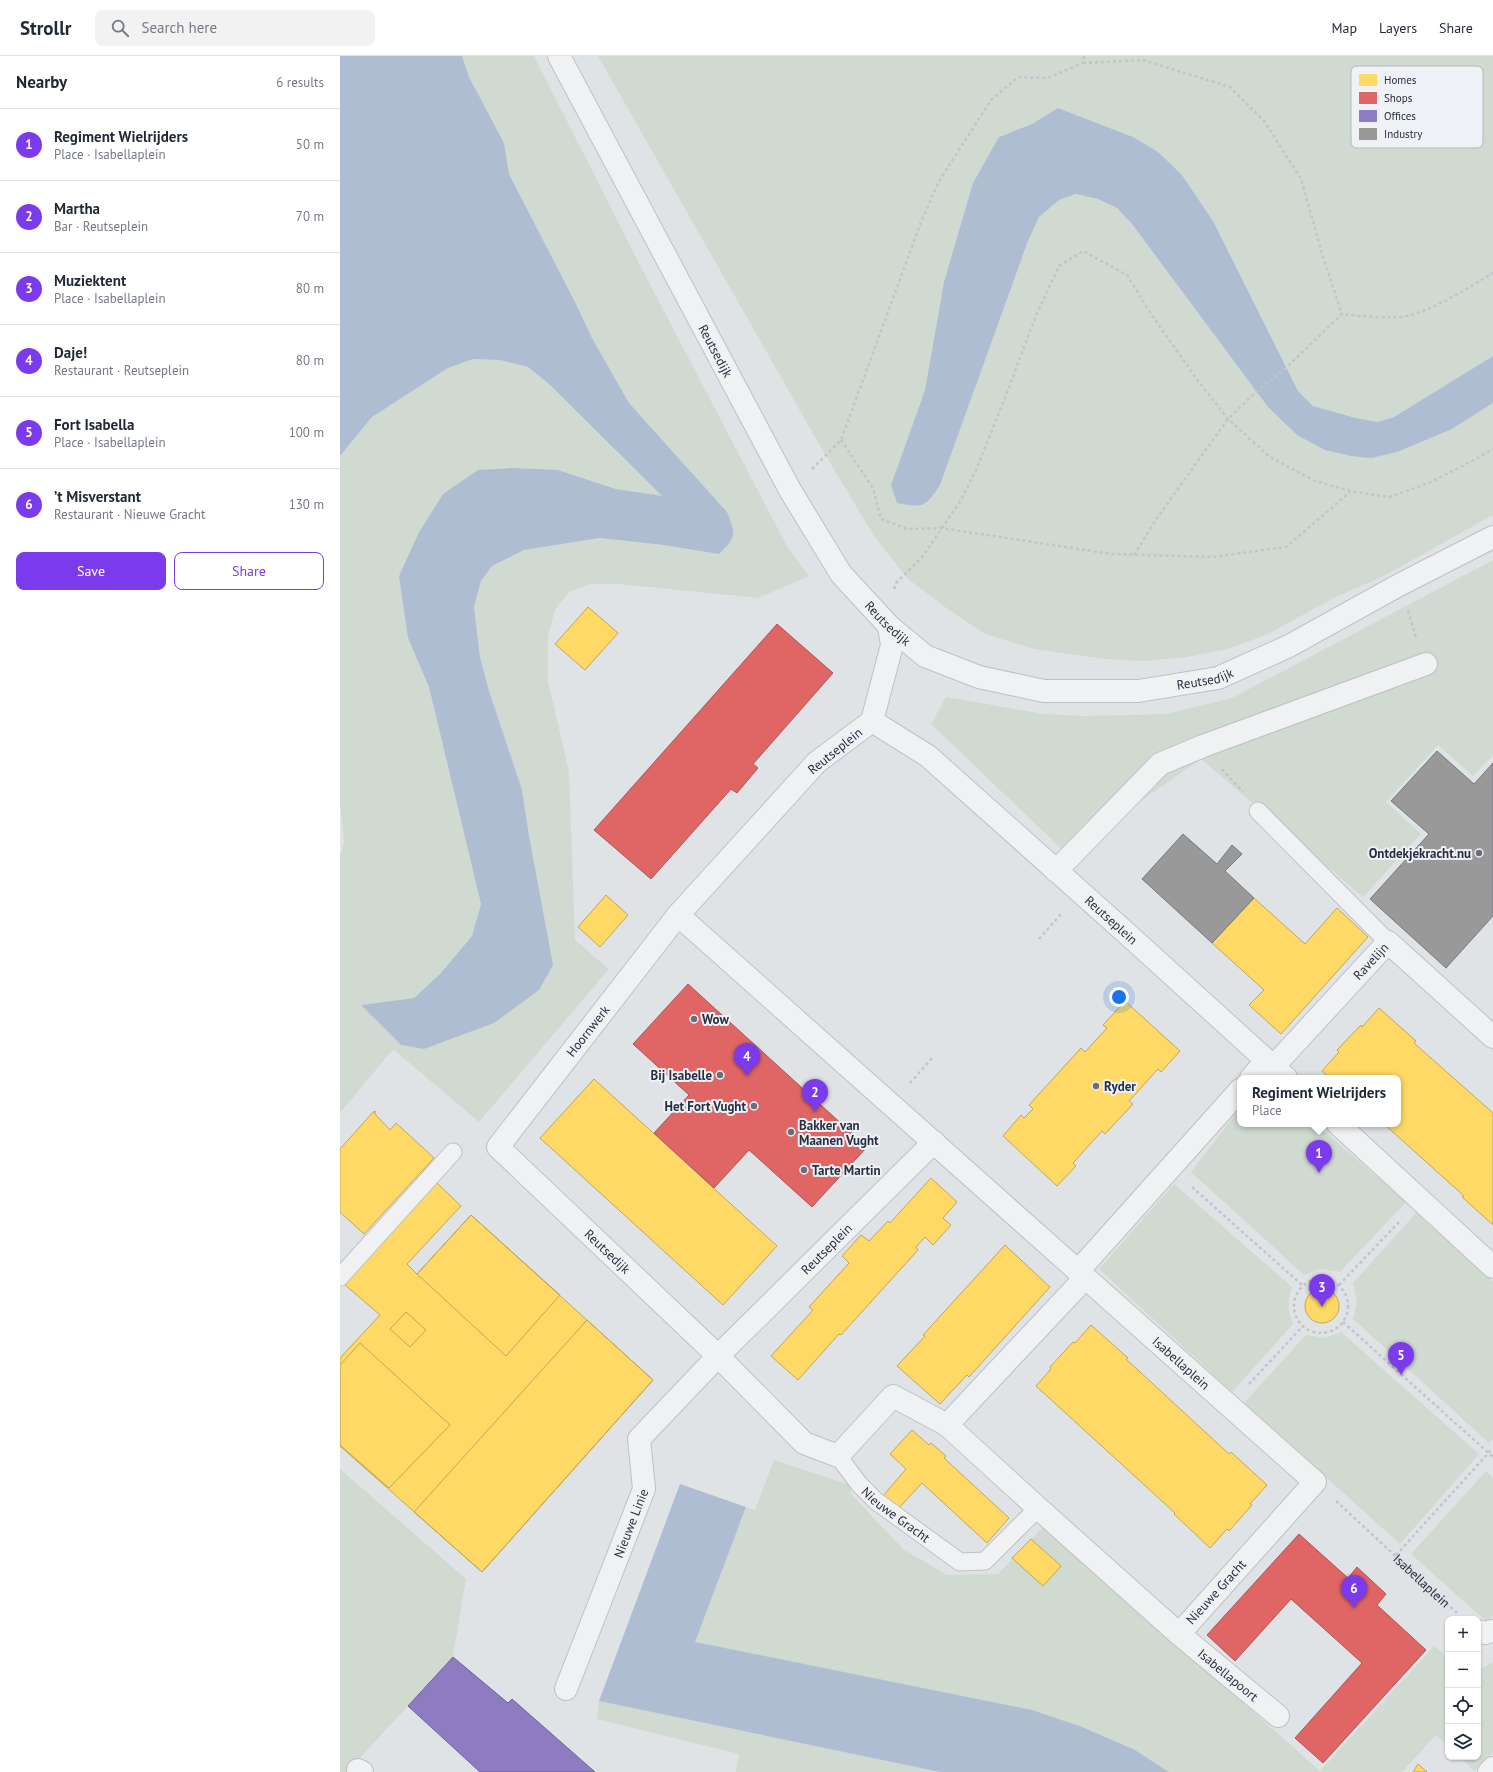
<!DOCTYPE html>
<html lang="en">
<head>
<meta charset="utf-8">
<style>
  :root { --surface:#fff; --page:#f2f2f3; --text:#1f2937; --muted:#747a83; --line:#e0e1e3; --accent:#7c3aed }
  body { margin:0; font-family:"PT Sans",sans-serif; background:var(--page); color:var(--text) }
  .controls { position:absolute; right:12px; bottom:12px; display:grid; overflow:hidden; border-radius:8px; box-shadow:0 1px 3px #0004 }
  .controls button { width:36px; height:36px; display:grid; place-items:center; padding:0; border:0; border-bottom:1px solid var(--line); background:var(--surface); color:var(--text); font:20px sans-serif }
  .you { position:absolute; left:779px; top:941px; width:14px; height:14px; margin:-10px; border:3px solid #fff; border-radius:50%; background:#1a73e8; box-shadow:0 0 0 6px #1a73e833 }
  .badge { display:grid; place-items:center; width:26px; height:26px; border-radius:50%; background:var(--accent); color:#fff; font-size:13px; font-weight:700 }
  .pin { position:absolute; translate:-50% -33px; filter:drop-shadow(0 1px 2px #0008) }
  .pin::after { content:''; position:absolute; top:21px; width:14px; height:12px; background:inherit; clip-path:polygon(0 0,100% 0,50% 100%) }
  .popup { position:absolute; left:897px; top:1019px; width:164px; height:52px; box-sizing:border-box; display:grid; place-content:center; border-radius:8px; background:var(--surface); filter:drop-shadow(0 1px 3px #0005); font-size:13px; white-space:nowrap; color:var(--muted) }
  .popup b { font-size:15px; color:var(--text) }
  .popup::after { content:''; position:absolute; left:50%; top:100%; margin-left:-8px; border:8px solid transparent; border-top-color:var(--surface) }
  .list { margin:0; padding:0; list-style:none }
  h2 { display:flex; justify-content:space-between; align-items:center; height:52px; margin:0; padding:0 16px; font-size:17px }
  h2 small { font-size:13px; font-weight:400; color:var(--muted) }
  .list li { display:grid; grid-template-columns:26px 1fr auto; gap:12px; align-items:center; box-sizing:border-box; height:72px; padding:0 16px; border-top:1px solid var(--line) }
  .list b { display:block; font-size:15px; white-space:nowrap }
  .list p { margin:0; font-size:13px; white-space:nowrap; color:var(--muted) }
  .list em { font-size:13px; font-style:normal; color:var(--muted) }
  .actions { display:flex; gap:8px; padding:12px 16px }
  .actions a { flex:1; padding:9px 0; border:1px solid var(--accent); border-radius:8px; text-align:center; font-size:14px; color:var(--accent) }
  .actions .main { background:var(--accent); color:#fff }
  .icon { flex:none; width:22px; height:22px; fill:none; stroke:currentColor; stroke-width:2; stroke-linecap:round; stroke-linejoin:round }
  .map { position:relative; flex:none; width:1153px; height:1716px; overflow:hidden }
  header { display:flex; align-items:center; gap:24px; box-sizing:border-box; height:56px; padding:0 20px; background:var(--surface); border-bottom:1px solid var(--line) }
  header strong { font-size:19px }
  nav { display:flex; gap:22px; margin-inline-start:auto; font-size:14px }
  .search { width:280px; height:36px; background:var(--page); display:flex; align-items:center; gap:10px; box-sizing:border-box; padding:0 14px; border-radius:8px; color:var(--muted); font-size:15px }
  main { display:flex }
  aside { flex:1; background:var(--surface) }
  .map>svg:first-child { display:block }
  .green { fill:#d0dad1 }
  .water { fill:#aebdd2 }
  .homes { fill:#ffd966; stroke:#bea65b }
  .shops { fill:#e06666; stroke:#a8565b }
  .offices { fill:#8e7cc3; stroke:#6f659c }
  .industry { fill:#999; stroke:#77797e }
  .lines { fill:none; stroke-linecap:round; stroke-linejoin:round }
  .lane-casing { stroke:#bec1c4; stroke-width:19 }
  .street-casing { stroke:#bec1c4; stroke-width:24 }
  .path { stroke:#c2c4c9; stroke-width:2.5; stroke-dasharray:3 3; stroke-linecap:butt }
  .lane { stroke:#f0f1f2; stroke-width:17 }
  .street { stroke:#f0f1f2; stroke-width:22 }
  .poi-dot { fill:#686e7a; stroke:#eef1f6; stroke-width:1.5 }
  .labels { text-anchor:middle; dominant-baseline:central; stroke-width:4; stroke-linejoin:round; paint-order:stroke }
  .street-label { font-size:13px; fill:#272f40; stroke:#eef1f6 }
  .poi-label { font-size:13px; font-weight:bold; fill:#272f40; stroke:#eef1f6; text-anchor:start }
  .key { fill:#eef1f6; stroke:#b2b7bf; stroke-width:1 }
  .key-label { font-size:11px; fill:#272f40 }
</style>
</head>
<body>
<header>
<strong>Strollr</strong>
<div class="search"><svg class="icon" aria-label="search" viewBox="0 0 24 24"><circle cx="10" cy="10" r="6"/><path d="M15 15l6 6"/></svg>Search here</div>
<nav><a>Map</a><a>Layers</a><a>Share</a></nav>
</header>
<main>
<aside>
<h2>Nearby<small>6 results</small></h2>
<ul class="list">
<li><span class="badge">1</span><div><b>Regiment Wielrijders</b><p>Place · Isabellaplein</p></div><em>50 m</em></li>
<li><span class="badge">2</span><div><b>Martha</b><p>Bar · Reutseplein</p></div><em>70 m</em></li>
<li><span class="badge">3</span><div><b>Muziektent</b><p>Place · Isabellaplein</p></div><em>80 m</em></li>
<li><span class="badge">4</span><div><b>Daje!</b><p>Restaurant · Reutseplein</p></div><em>80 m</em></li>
<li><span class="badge">5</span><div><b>Fort Isabella</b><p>Place · Isabellaplein</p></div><em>100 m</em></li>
<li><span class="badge">6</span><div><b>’t Misverstant</b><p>Restaurant · Nieuwe Gracht</p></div><em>130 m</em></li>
</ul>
<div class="actions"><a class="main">Save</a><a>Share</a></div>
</aside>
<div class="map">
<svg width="1153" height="1716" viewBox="0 0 1153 1716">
  <rect width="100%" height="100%" fill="#e0e3e6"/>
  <!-- green -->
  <path class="green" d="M122,0H194L303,215L448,492L469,520L418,542L278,528H250L229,536L215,554L208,579V625L229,716L235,884L269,913L139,1066L54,994L49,998L0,1057V800L4,787L0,746V400L32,361L108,312L133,303L160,304L188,311L209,328L323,441L276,433L218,414L103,438L79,476L59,520L68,582L89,630L141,848L132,880L100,918L74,942L21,949L61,989L84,993L110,982L189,780L182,734L149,635L140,601L134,551L141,525L152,510L184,494L260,482L323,489L379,498L387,456L289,347L252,282L236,248L169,118L164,87L129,21Z
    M258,0H1153V300L1054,361L1038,366L1016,362L973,350L958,335L873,165L842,119L793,81L718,52L692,68L659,81L604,226L585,334L551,429L590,444L600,429L688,185L699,161L719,144L736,138L758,143L777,152L792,168L928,351L957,379L1112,373L1153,347V459L1044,520L994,542L928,578L888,593L847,601L804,605L764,603L694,593L645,578L605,551L568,523L534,480L480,390Z
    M1153,504V699L1133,720L1098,689L1046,746L1081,778L1023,841L861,703L726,797L591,668L606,641L704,658L744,660L826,658L892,642Z
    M900,1052V1068H976L1066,1146L1000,1216L980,1213L964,1219L851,1116Z
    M834,1128L952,1231C947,1245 948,1255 953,1268L892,1336L759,1213Z
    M1076,1157L1153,1226V1383L1149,1387L1013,1263L1017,1246L1013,1227Z
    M1001,1276L1139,1398L1060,1488L904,1347L966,1279L985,1282Z
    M434,1404L510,1429L511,1438L563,1493L607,1519L658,1518L704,1470L980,1715L1094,1590L1108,1601V1690L1096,1679L1062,1716H829L795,1694L354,1586L406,1451L415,1454Z
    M0,1413L126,1523L113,1601L7,1716H0Z
    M1146,1415L1153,1422V1560L1147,1566L1071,1498Z
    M1153,1606V1696L1134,1715L1120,1701H1138V1613H1141Z
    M259,1645L600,1716H396L399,1698L257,1663Z"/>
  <!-- water -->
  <path class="water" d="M0,0H122L129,21L164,87L169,118L236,248L252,282L289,347L387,456C396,479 397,480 379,498L323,489L260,482L184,494L152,510L141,525L134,551L140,601L149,635L182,734L189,780L213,909L199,934L154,967L84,993L61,989L21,949L74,942L100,918L132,880L141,848L89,631L68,582L59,520L79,476L103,438L138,414L173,412L218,414L276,433L322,440L209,328L188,311L160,304L133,303L108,312L32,361L0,400Z
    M718,52L793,81L818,96L842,119L873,165L958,335L973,350L1016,362L1038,366L1054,361L1153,300V347L1112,373L1057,396L1031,402L1011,400L985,394L957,379L928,351L792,168L777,152L758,143L736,138L719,144L699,161L688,185L600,429C585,452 583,452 557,447L551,429L585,334L604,226L633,127L659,81L692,68Z
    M340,1428L406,1451L355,1586L692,1654L742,1671L795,1694L829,1716H600L259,1645Z"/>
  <!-- homes -->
  <path class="homes" d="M248,551L278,577L245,614L215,588Z
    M266,839L288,859L260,891L238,871Z
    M914,842L965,888L997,852L1028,881L941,978L909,949L924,934L872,887Z
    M785,945L840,995L821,1016L818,1013L789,1045L793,1048L765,1078L762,1075L733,1107L736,1110L717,1130L663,1080L681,1059L684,1062L693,1053L689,1049L741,992L745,996L767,972L763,969Z
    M1039,952L1076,985L1074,987L1153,1057V1169L1122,1141L1124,1140L1044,1068H1058V1022H990L982,1015L999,996L997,994L1021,969L1022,971Z
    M254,1023L437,1190L383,1249L200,1082Z
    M34,1055L36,1056L34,1057L50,1074L56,1067L94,1102L24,1178L0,1156V1093Z
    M591,1122L617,1146L603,1162L611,1169L593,1189L585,1181L576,1191L578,1194L501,1279L499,1278L458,1324L431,1300L473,1254L469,1251L509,1207L502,1200L521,1179L529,1185L548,1165L550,1167Z
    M97,1127L121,1150L67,1208L77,1218L131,1159L313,1324L142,1516L0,1390V1302L40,1259L4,1228Z
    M131,1159L220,1239L166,1300L77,1218Z
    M665,1189L710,1231L629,1321L627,1319L600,1348L557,1310L585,1280L583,1279Z
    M965 1250a17 17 0 1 1 34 0a17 17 0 1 1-34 0Z
    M66,1256L86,1274L70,1291L50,1273Z
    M247,1264L313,1324L142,1516L74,1456Z
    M751,1269L788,1302L786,1303L889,1398L891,1396L927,1429L910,1448L912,1449L889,1475L887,1473L870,1492L834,1458L835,1457L696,1330L711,1313L710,1311L733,1286L735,1287Z
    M20,1287L110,1369L49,1432L0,1389V1309Z
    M572,1374L589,1389L591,1387L606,1400L604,1402L669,1462L647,1487L582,1427L558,1453L543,1440L566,1413L550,1398Z
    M691,1483L721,1510L703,1530L672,1502Z
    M1078,1708L1087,1716H1073Z"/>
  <!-- shops -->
  <path class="shops" d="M437,568L493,617L413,708L418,712L397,737L391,733L311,823L254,774Z
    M348,928L527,1091L472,1151L409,1094L374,1132L314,1077L349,1039L293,988Z
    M959,1478L1008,1522L1017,1511L1046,1538L1037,1549L1086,1594L983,1707L955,1682L1022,1607L951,1543L895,1605L867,1579Z"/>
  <!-- offices -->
  <path class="offices" d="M113,1601L168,1647L172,1643L255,1716H140L68,1650Z"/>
  <!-- industry -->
  <path class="industry" d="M1097,695L1134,728L1153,707V860L1106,912L1030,843L1089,778L1051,745Z
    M843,778L877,808L892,789L902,798L885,815L914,842L872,887L802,823Z"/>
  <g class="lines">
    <!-- lane casing -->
    <g class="lane-casing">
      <g id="lane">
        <path d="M918,755L1048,886"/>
        <path d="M0,1221L113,1096"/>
        <path id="s2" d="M498,1400L519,1428L536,1445L620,1506L645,1505L698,1452"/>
      </g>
    </g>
    <!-- street casing -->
    <g class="street-casing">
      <g id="street">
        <path id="s3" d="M219,0L450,434L501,518L549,570L585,600L639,621L704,635H798L878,622L949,590L1059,529L1153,481"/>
        <path id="s4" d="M532,665L477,706L338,859L975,1426L839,1578L698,1452L607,1369L745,1222"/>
        <path id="s5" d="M532,665L588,700L784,875L946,1022"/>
        <path d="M532,665L552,589L549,570"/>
        <path d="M716,815L820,708L863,690L1086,608"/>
        <path id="s6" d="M338,859L158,1091L378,1300L464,1387L498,1400L553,1340L607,1369"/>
        <path id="s7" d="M933,1011L1048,886L1153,981"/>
        <path d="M911,1022L927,1004"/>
        <path d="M998,1068L1153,1211"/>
        <path d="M738,1215L900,1034"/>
        <path d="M1138,1575L1145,1577L1153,1575"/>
        <path id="s8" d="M839,1578L938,1660"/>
        <path id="s9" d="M226,1633L304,1433L299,1383L378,1300L594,1086"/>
        <path d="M18,1714L22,1716"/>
        <path d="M1149,1716L1153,1712"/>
      </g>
    </g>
    <!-- path -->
    <g class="path">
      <path d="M743,7L803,4L890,31L924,65L961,123L984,204L1002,258"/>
      <path d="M501,384L533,432L541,463L567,473L601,472L772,498L872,501L946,491L1010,436"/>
      <path d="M472,413L501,384L581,166L599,125L651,44L678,21L708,22L743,7L744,0"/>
      <path d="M794,499L817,462L888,363L916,336L947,311L1002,258C1018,260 1052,263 1067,260C1098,252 1126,233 1153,217"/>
      <path d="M554,533L556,527L583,500L621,444L636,414L665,342L695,262L719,210L743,195L787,219L811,258L859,326L888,363L930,401L975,425L1010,435L1049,441L1089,427L1132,405L1153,393"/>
      <path d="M1068,555L1076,581"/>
      <path d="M882,713L903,736"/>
      <path d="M699,883L721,858"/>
      <path d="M570,1027L592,1002"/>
      <path d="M852,1131L962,1229"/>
      <circle cx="981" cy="1250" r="27"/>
      <path d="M999,1229L1061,1164"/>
      <path d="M1003,1266L1153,1401"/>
      <path d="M909,1328L963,1270"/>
      <path id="s1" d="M996,1445L1117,1557"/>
      <path d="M1056,1499L1153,1392"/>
    </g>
    <!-- lane -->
    <use href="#lane" class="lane"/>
    <!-- street -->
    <use href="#street" class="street"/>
  </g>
  <!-- markers -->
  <g class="poi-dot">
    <circle cx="1139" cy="797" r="4"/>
    <circle cx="354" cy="963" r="4"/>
    <circle cx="380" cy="1019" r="4"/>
    <circle cx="756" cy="1030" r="4"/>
    <circle cx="414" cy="1050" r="4"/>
    <circle cx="451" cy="1076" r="4"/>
    <circle cx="464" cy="1114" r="4"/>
  </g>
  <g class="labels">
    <!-- street labels -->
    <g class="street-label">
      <text stroke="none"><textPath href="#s3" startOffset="334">Reutsedijk</textPath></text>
      <text stroke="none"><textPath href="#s3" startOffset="658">Reutsedijk</textPath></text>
      <text stroke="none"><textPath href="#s3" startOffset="994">Reutsedijk</textPath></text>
      <text transform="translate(495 695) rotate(-39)">Reutseplein</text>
      <text stroke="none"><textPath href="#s5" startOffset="312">Reutseplein</textPath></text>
      <text stroke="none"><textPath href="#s7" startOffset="144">Ravelijn</textPath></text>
      <text transform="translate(248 975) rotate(-52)">Hoornwerk</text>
      <text stroke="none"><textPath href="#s9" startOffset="532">Reutseplein</textPath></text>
      <text stroke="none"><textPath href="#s6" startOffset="445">Reutsedijk</textPath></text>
      <text stroke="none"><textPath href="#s4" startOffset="949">Isabellaplein</textPath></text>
      <text stroke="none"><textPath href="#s2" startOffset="83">Nieuwe Gracht</textPath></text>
      <text stroke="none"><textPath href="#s9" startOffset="178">Nieuwe Linie</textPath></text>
      <text stroke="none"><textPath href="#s1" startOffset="117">Isabellaplein</textPath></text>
      <text transform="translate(876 1536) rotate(-48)">Nieuwe Gracht</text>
      <text stroke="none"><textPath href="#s8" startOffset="64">Isabellapoort</textPath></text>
    </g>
    <!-- poi labels -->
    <g class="poi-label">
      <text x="1131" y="797" text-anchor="end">Ontdekjekracht.nu</text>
      <text x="362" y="963">Wow</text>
      <text x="372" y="1019" text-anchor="end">Bij Isabelle</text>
      <text x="764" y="1030">Ryder</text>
      <text x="406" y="1050" text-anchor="end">Het Fort Vught</text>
      <text x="459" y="1069">Bakker van<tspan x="459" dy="15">Maanen Vught</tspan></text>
      <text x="472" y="1114">Tarte Martin</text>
    </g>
  </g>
  <!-- legend -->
  <rect x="1011" y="10" width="132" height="82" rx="6" class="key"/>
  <rect x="1019" y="18" width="18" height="12" fill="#ffd966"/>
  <rect x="1019" y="36" width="18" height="12" fill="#e06666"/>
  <rect x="1019" y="54" width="18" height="12" fill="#8e7cc3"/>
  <rect x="1019" y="72" width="18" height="12" fill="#999"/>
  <g class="key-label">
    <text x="1044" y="28">Homes</text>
    <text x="1044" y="46">Shops</text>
    <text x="1044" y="64">Offices</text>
    <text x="1044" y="82">Industry</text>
  </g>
</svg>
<div class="controls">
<button>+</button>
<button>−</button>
<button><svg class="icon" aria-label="locate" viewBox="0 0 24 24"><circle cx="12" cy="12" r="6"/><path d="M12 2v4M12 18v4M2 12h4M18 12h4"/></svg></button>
<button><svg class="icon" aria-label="layers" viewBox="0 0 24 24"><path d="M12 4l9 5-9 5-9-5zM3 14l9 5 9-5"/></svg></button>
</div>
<div class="you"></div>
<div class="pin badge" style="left:979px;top:1117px">1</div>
<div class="popup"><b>Regiment Wielrijders</b>Place</div>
<div class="pin badge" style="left:475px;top:1056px">2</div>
<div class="pin badge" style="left:982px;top:1251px">3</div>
<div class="pin badge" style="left:407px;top:1020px">4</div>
<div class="pin badge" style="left:1061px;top:1319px">5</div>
<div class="pin badge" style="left:1014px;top:1552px">6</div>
</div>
</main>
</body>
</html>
